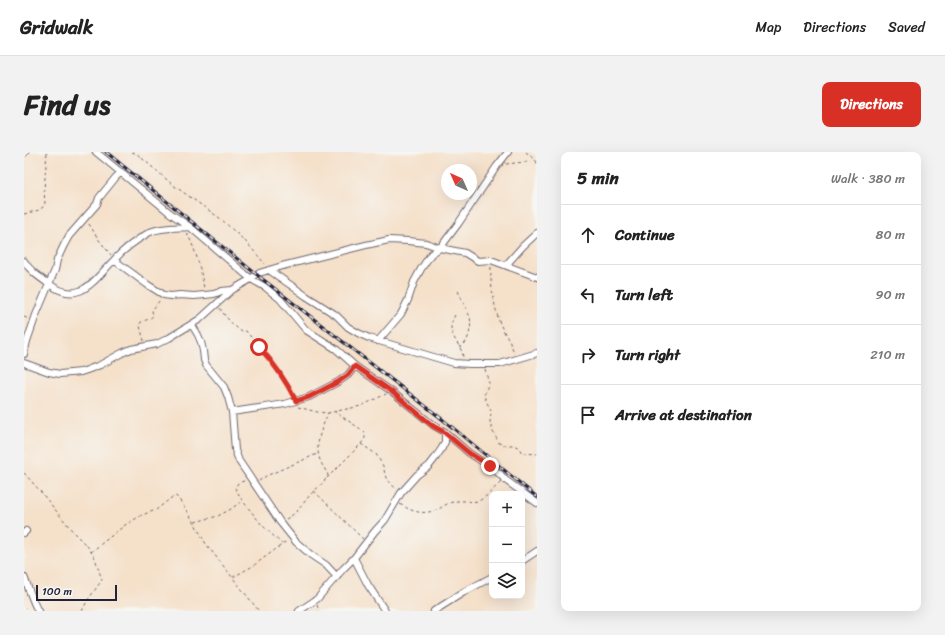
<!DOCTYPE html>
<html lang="en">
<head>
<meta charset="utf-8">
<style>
  :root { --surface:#fff; --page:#f2f2f2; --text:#222; --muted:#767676; --line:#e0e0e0; --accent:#d93025 }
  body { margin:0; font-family:Sriracha,sans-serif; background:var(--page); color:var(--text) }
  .controls { position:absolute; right:12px; bottom:12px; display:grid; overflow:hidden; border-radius:8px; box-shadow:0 4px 16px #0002 }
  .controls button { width:36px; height:36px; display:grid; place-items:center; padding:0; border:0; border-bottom:1px solid var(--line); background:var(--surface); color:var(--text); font:20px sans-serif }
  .compass { position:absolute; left:417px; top:12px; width:36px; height:36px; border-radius:50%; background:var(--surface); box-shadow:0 4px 16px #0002; rotate:315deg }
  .scale { position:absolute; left:12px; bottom:10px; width:81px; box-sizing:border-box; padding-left:4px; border:2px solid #22223b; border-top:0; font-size:11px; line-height:14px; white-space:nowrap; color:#22223b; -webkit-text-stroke:3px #f6f6f2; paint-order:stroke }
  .stop { position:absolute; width:12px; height:12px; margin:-9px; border:3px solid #d93025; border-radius:50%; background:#fff }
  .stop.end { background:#d93025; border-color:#fff; box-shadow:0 1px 4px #0008 }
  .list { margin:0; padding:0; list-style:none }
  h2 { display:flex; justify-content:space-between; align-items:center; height:52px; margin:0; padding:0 16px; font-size:17px }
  h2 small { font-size:13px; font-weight:400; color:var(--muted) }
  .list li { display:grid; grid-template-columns:26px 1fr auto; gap:12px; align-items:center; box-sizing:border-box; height:60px; padding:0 16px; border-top:1px solid var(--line) }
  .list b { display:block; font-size:15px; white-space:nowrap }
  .list em { font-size:13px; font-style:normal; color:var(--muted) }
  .icon { flex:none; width:22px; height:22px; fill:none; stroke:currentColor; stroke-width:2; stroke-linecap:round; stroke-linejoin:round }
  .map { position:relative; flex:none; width:513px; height:459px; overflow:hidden; border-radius:8px }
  header { display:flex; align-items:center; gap:24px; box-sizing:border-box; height:56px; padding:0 20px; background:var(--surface); border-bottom:1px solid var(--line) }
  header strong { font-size:19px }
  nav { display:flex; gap:22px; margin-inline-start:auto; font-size:14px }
  .intro { display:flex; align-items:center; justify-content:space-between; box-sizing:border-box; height:96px; padding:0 24px }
  h1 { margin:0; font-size:28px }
  .button { padding:10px 18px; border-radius:8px; background:var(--accent); color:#fff; font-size:14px; font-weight:700 }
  main { display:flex; gap:24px; padding:0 24px }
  aside { flex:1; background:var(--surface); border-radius:8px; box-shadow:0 4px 16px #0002 }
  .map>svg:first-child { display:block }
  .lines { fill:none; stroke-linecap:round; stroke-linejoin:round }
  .minor-casing { stroke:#6c646d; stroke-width:8 }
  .path { stroke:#6c646d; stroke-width:1; stroke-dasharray:3 3; stroke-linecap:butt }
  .minor { stroke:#fff; stroke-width:6 }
  .rail-casing { stroke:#22223b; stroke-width:3 }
  .rail { stroke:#f6f6f2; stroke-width:1.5; stroke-dasharray:4.5; stroke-linecap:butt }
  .route { stroke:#d93025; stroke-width:5 }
</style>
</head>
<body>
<header>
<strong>Gridwalk</strong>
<nav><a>Map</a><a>Directions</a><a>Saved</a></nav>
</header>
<div class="intro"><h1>Find us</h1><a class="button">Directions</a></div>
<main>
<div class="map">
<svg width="513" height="459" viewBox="0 0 513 459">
  <rect width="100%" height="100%" fill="#f6f6f2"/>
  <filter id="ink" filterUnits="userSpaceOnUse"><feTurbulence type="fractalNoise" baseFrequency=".025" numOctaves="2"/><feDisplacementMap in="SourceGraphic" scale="8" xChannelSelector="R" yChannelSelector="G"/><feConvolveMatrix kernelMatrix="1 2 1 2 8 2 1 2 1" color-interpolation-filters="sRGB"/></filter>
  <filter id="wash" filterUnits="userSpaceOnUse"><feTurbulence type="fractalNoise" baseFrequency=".012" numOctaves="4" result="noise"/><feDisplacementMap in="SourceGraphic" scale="16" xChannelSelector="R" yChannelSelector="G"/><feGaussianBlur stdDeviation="0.9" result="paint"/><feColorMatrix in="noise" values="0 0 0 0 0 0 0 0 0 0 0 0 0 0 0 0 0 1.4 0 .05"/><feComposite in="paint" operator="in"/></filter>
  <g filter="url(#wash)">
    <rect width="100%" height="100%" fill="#f5e0c9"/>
  </g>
  <g filter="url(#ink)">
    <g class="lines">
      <!-- minor casing -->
      <g class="minor-casing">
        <path id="minor" d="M72,0L146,61L166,75L227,127L241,135L256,147L282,178L312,197L331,214L367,239L409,273L421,280L445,301L465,314L477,323L480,327L513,351
          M0,1L1,0
          M90,108L124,133L140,143L147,144L156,143L170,144L181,143L190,142L198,139L208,138
          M0,109C6,119 15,125 25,132C56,154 69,129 90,108C99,98 114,87 126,80C137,75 154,76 166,75
          M482,113L499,94L513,81
          M245,118L268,134L282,144L312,163L324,175L334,181L345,186L430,211L446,212H476L513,201
          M168,173L174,183L177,190L179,199L180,208L182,213L200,235L204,245L208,260L211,298L215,309L256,370L272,390L287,403L302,413L313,425
          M354,189L377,162L384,148L390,130L397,117L407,102L416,96L434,72L473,14L484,0
          M0,202L3,189L12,163L25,132L31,118L33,108L40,93L45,84L73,52L75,46L92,25L97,20
          M0,211L25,220L36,222L57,220L63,218L76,213L98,201L107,197L133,192L145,186L176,167L208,138L227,127L232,122L258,114L342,93L365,88L384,89L402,91L416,96L441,101L454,109L467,108L513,125
          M208,260L261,252L285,245L314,230L324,223L331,214
          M0,381L2,379
          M330,406L344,433L361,459
          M498,409L513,399
          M0,425C5,436 8,449 14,459
          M275,459L293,447L319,417L330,406L351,379L361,368L377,341L393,323L405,314L412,305L418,296L421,290V280
          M410,459L440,440L468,425"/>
      </g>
      <!-- path -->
      <path class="path" d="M108,0L113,2L149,33L197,67L223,91L241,112
        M502,0L513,10
        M482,12L501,10L513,11
        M0,62L15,58L19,55L21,51L20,38L23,0
        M65,72L75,88L87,103
        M163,81C172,99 177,117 180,137
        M467,115C466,133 470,152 475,169C479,180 487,190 490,201
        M434,139L446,165C448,173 445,192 436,195
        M196,156C201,165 210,174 218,180L221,179H222C239,200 258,219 269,243
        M431,163C429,167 427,171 427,175C427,186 438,194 439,205
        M0,165L5,167
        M120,189L116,174V171C120,168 125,168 129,164L128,158L129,157L136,148
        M461,217L465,231L461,240L460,244L467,259L466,271L468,278L475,291L480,293H490L495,296L498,301L513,302
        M274,255L293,260L304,261L337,254L362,242
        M337,292L352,302L359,314L362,326L372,337
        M0,321L16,339L51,382L64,395L71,406L77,425L78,428L63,449L58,459
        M303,326L337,292L341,286V281L338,278L311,260
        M220,329L214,331L211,336L218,348L238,373L258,392
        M235,329L242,324L293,302
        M290,339L339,387
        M376,352C390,361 400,363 415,357C419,354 424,351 429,350C437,347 446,351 454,349C461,347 470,336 476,331
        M262,367C275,360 278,352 287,342C293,336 299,332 303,325L304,323C302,318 298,314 296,308C290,292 298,276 304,261
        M171,370L194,364L207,357L218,349
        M67,400L101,373L118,363L132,358L147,346L152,344L157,350L170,370L182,392L235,459
        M209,425L229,414L263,389
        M293,453L295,459
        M0,459L4,455"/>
      <!-- minor -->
      <use href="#minor" class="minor"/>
      <!-- rail casing -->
      <g class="rail-casing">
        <path id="rail" d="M82,0L232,122L418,267L513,345"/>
      </g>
      <!-- rail -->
      <use href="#rail" class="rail"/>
    </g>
  </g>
  <g class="lines" filter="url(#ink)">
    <!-- route -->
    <path class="route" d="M235,195C250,211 262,229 272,249L285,245L314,230L324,223L331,214L367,239L409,274L420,280L445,301L466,314"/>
  </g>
</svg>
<div class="controls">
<button>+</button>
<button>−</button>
<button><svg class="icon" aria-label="layers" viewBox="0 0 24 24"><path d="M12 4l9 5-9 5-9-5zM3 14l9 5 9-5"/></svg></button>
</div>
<svg class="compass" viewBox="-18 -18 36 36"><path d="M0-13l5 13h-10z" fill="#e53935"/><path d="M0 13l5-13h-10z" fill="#767676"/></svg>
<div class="scale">100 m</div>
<div class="stop" style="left:235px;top:195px"></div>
<div class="stop end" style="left:466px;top:314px"></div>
</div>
<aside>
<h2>5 min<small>Walk · 380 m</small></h2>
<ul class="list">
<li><svg class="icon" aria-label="ahead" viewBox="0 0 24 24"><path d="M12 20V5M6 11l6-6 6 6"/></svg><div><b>Continue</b></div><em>80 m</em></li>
<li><svg class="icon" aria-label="left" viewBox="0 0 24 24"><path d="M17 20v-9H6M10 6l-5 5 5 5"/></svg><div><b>Turn left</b></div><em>90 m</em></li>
<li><svg class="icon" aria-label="right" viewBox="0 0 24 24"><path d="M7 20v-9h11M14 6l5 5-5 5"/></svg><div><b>Turn right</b></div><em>210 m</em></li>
<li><svg class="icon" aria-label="arrive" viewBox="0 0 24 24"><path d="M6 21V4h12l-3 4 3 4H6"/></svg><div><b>Arrive at destination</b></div></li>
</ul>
</aside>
</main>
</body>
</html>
